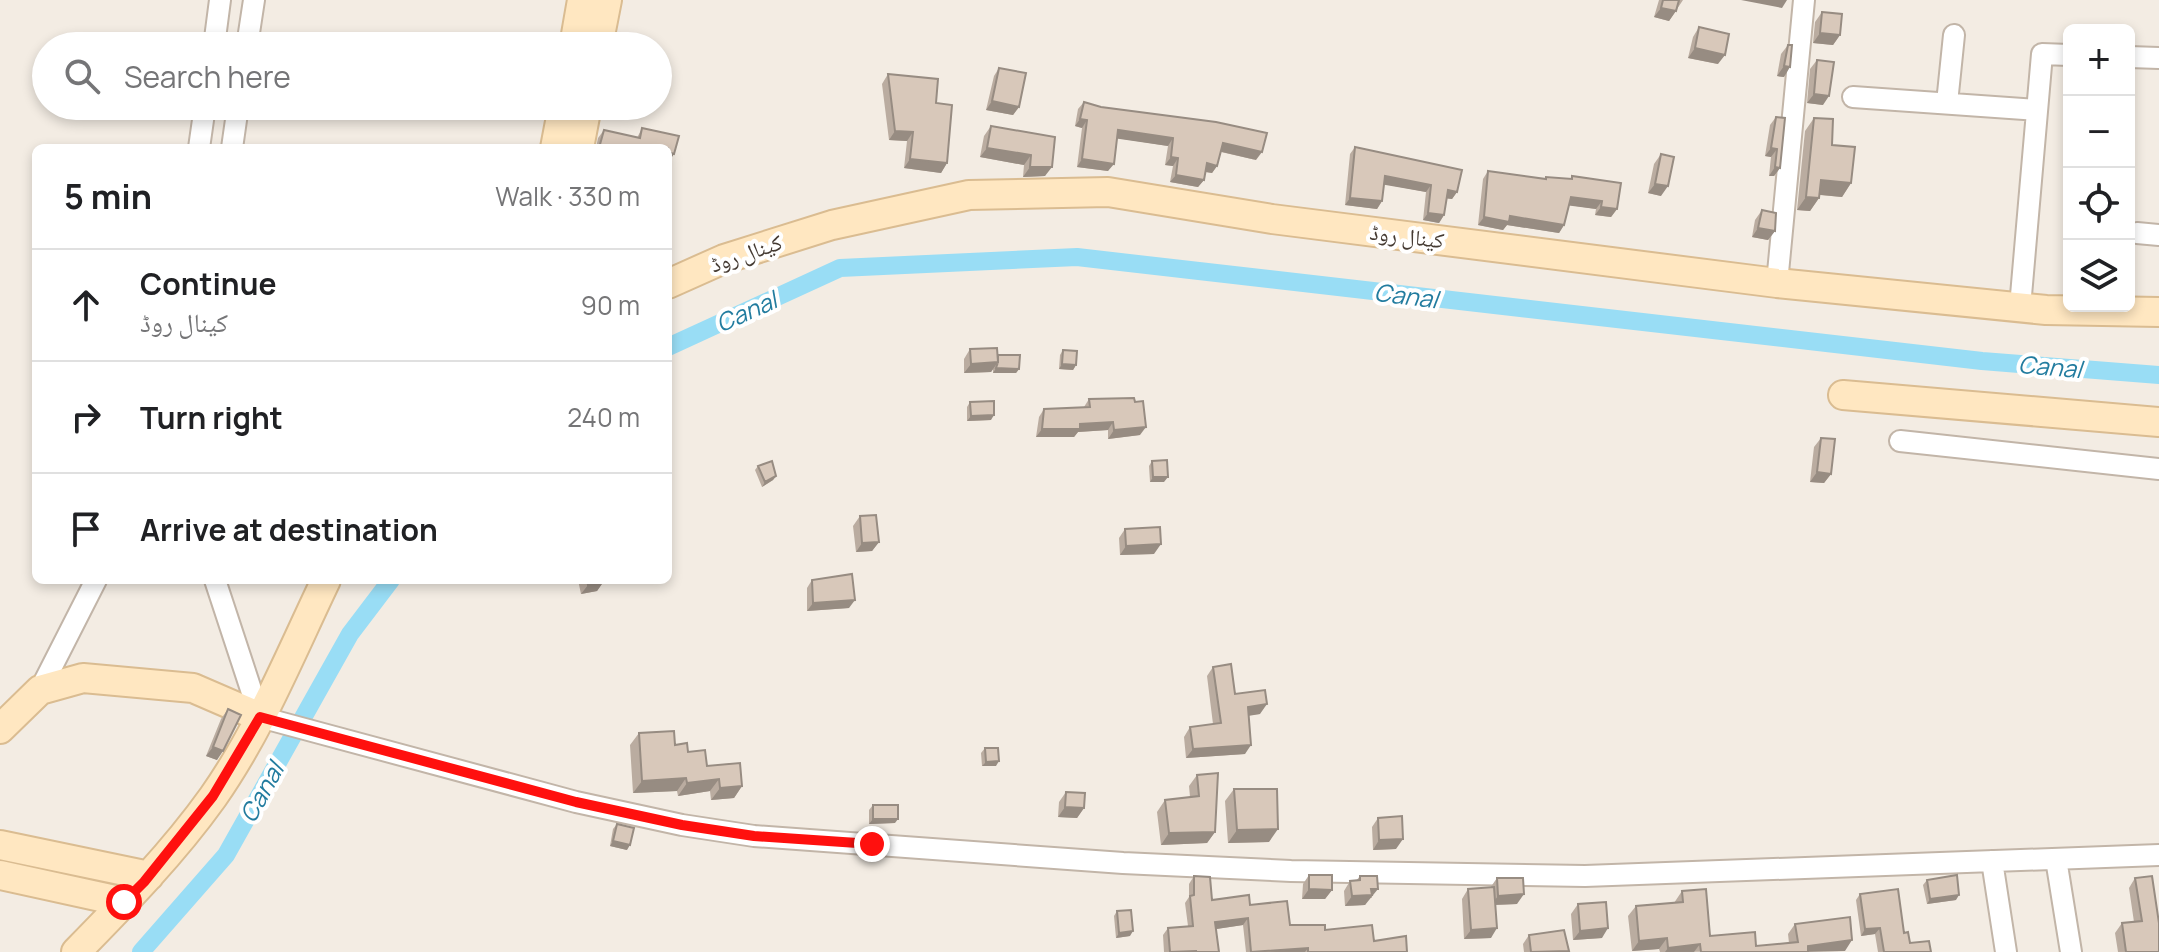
<!DOCTYPE html>
<html lang="en">
<head>
<meta charset="utf-8">
<style>
  :root { --surface:#fff; --page:#f6f6f6; --text:#202124; --muted:#757577; --line:#e0e0e0 }
  body { margin:0; font-family:Manrope,"Noto Naskh Arabic",sans-serif; background:var(--page); color:var(--text) }
  .controls { position:absolute; right:24px; top:24px; display:grid; overflow:hidden; border-radius:12px; box-shadow:0 4px 12px #0003 }
  .controls button { width:72px; height:72px; display:grid; place-items:center; padding:0; border:0; border-bottom:2px solid var(--line); background:var(--surface); color:var(--text); font:40px sans-serif }
  .stop { position:absolute; width:24px; height:24px; margin:-18px; border:6px solid #ff100e; border-radius:50%; background:#fff }
  .stop.end { background:#ff100e; border-color:#fff; box-shadow:0 2px 8px #0008 }
  .list { margin:0; padding:0; list-style:none }
  h2 { display:flex; justify-content:space-between; align-items:center; height:104px; margin:0; padding:0 32px; font-size:34px }
  h2 small { font-size:26px; font-weight:400; color:var(--muted) }
  .list li { display:grid; grid-template-columns:52px 1fr auto; gap:24px; align-items:center; box-sizing:border-box; height:112px; padding:0 32px; border-top:2px solid var(--line) }
  .list b { display:block; font-size:30px; white-space:nowrap }
  .list p { margin:0; font-size:26px; white-space:nowrap; color:var(--muted) }
  .list em { font-size:26px; font-style:normal; color:var(--muted) }
  .icon { flex:none; width:44px; height:44px; fill:none; stroke:currentColor; stroke-width:2; stroke-linecap:round; stroke-linejoin:round }
  .map { position:relative; flex:none; width:2159px; height:952px; overflow:hidden }
  .search { position:absolute; background:var(--surface); box-shadow:0 4px 12px #0003; left:32px; top:32px; width:640px; height:88px; display:flex; align-items:center; gap:20px; box-sizing:border-box; padding:0 28px; border-radius:44px; color:var(--muted); font-size:30px }
  .panel { position:absolute; background:var(--surface); box-shadow:0 4px 12px #0003; left:32px; top:144px; width:640px; height:440px; border-radius:12px }
  .map>svg:first-child { display:block }
  .lines { fill:none; stroke-linecap:round; stroke-linejoin:round }
  .canal { stroke:#99ddf5; stroke-width:18 }
  .street-casing { stroke:#c2b5a8; stroke-width:24 }
  .secondary-casing { stroke:#dabc91; stroke-width:32 }
  .street { stroke:#fff; stroke-width:20 }
  .secondary { stroke:#ffe7c1; stroke-width:28 }
  .wall { fill:#baaca0 }
  .shaded-wall { fill:#978c82 }
  .building { fill:#d8c8ba; stroke:#978c82; stroke-width:2 }
  .route { stroke:#ff100e; stroke-width:10 }
  .labels { text-anchor:middle; dominant-baseline:central; stroke-width:8; stroke-linejoin:round; paint-order:stroke }
  .street-label { font-size:22px; fill:#453b33; stroke:#fff }
  .water-label { font-size:24px; font-style:italic; fill:#227c9f; stroke:#fff }
</style>
</head>
<body>
<div class="map">
<svg width="2159" height="952" viewBox="0 0 2159 952">
  <rect width="100%" height="100%" fill="#f3ece3"/>
  <g class="lines">
    <!-- canal -->
    <path class="canal" d="M668,347L840,268L1077,257L1982,361L2159,375
      M141,952L226,855L350,634L391,580"/>
    <!-- street casing -->
    <g class="street-casing">
      <path id="street" d="M214,46L220,0
        M247,46L254,0
        M2129,57L2159,58
        M1853,97L2037,110
        M1947,103L1954,35
        M199,148L205,106
        M232,148L238,106
        M2137,233L2159,235
        M1777,283L1804,0
        M2020,307L2042,54L2069,55
        M1900,441L2159,469
        M215,580L260,717L576,802L682,825L754,836L1123,863L1291,871L1585,876L2159,855
        M40,690L96,580
        M2056,859L2071,952
        M1992,861L2006,952"/>
    </g>
    <!-- secondary casing -->
    <g class="secondary-casing">
      <path id="secondary" d="M574,46L582,0
        M598,46L607,0
        M555,148L563,106
        M579,148L587,106
        M668,284L724,259L832,225L969,195L1108,192L1272,219L1777,283L2046,310L2159,312
        M1843,395L2159,422
        M0,729L40,690L83,678L193,688L260,717
        M0,845L149,876
        M0,875L124,902
        M76,952C124,903 173,853 213,797C260,730 291,653 326,580"/>
    </g>
    <!-- street -->
    <use href="#street" class="street"/>
    <!-- secondary -->
    <use href="#secondary" class="secondary"/>
  </g>
  <!-- wall -->
  <path class="wall" d="M1659,0H1683L1669,21L1654,17Z
    M1822,12L1840,35L1833,45L1813,43L1815,22Z
    M1699,27L1718,64L1688,58L1693,37Z
    M1788,45L1784,77L1777,76L1781,54Z
    M1817,60L1823,105L1807,103L1810,69Z
    M999,68L1019,107L1013,115L986,110L994,76Z
    M888,74L936,103L947,163L941,173L904,168L907,141L889,140L882,84Z
    M1084,102L1256,160L1221,152L1217,166L1212,173L1205,172L1204,180L1198,187L1170,182L1173,166L1165,165L1168,146L1117,138L1108,171L1077,167L1082,128L1075,126L1078,109Z
    M1776,117L1780,168L1774,176H1769L1771,157L1765,156L1770,125Z
    M1814,118L1851,183L1842,197L1820,195L1819,198L1810,211L1797,210L1805,131Z
    M991,126L1055,137L1045,176L1023,177L1024,165L980,157L984,136Z
    M642,128L679,136L674,154L669,161H668V148H596L598,138L604,130L637,138Z
    M1355,147L1457,192L1452,199L1447,198L1444,215L1439,223L1423,220L1426,192L1384,184L1382,201L1377,209L1345,205L1350,154Z
    M1661,154V196L1648,193L1654,164Z
    M1488,171L1544,179L1546,177L1570,179L1572,176L1617,209L1611,217L1595,215L1596,209L1569,205L1564,225L1559,233L1507,225L1503,230L1478,225L1483,179Z
    M1762,210L1775,231L1768,240L1752,237L1755,220Z
    M2069,275V292H2067L2068,277Z
    M970,349L998,355L1019,369L1016,373H993V369L991,372L964,373V359Z
    M1063,350L1076,365L1073,370L1059,369L1060,355Z
    M1089,399L1140,435L1108,439V430L1078,432L1074,437H1036L1039,417L1044,409L1084,407Z
    M970,402L991,420L967,421V407Z
    M1821,438L1831,474L1824,483L1810,482L1814,447Z
    M1152,461L1164,482H1150L1149,466Z
    M758,466L776,476L773,480L762,487L755,470Z
    M860,516L879,542L872,551L856,552L853,526Z
    M1125,529L1154,554L1120,555L1119,538Z
    M578,580H604V581L597,591L581,594Z
    M812,580L849,608L807,611V588Z
    M1213,667L1235,694L1260,714L1249,715L1245,754L1186,758L1184,737L1190,727L1213,724L1207,676Z
    M228,709L217,760L206,756L221,719Z
    M639,733L675,745L688,752L707,766L742,786L734,798L711,800L710,791L678,796L677,791L633,793L630,745Z
    M985,748L996,766H982L981,753Z
    M1197,775L1215,832L1207,843L1161,845L1157,812L1165,800L1190,797L1189,786Z
    M1234,789L1269,842L1228,843L1225,801Z
    M1066,792L1084,808L1077,818L1058,817L1059,802Z
    M873,805L895,823L869,824V810Z
    M1378,818L1396,849L1373,850L1372,827Z
    M617,824L627,850L610,846L613,829Z
    M1309,875L1332,890L1325,899H1302L1303,884Z
    M1194,876L1212,900L1250,905L1290,925L1325,930L1374,941L1407,952H1246L1243,925L1216,929L1219,952H1164L1163,935L1168,928L1188,926L1185,903L1189,897V884Z
    M1360,876L1372,898H1369L1365,905L1345,906L1344,891L1350,881H1356Z
    M1497,878L1517,904L1496,905L1491,938L1464,939L1462,899L1468,889L1490,888Z
    M2135,878L2159,952H2118L2115,933L2122,923L2134,922L2129,888Z
    M1927,880L1956,900L1927,904L1923,885Z
    M1682,891L1710,936L1756,946L1789,943L1788,934L1795,924L1845,951L1660,952L1659,949L1632,951L1628,916L1636,906L1674,903Z
    M1860,894L1904,933L1910,943L1931,952H1878L1875,934L1861,936L1856,900Z
    M1578,904L1602,938L1573,940L1571,914Z
    M1117,911L1130,936L1116,938L1114,916Z
    M1529,935L1568,952H1524L1523,944Z"/>
  <!-- shaded-wall -->
  <path class="shaded-wall" d="M1741,0H1787L1782,8Z
    M1661,8L1676,11L1669,21L1654,17Z
    M1820,33L1840,35L1833,45L1813,43Z
    M1695,48L1725,55L1718,64L1688,58Z
    M1784,66L1790,67L1784,77L1777,76Z
    M1814,94L1829,96L1823,105L1807,103Z
    M992,101L1019,107L1013,115L986,110Z
    M1080,119L1087,120L1082,128L1075,126Z
    M1118,130L1173,138L1168,146L1113,138Z
    M895,131L913,132L907,141L889,140Z
    M1223,143L1262,152L1256,160L1218,151Z
    M987,148L1031,155L1024,165L980,157Z
    M1771,148L1777,149L1771,157L1765,156Z
    M668,152L674,154L669,161H668Z
    M1171,157L1178,158L1173,166L1165,165Z
    M910,159L947,163L941,173L904,168Z
    M1082,159L1114,164L1108,171L1077,167Z
    M1207,163L1217,166L1212,173L1201,171Z
    M1030,167H1052L1045,176L1023,177Z
    M1775,167L1780,168L1774,176H1769Z
    M1176,175L1204,180L1198,187L1170,182Z
    M1385,176L1431,185L1426,192L1380,184Z
    M1821,180L1851,183L1842,197L1812,194Z
    M1655,184L1668,186L1661,196L1648,193Z
    M1448,190L1457,192L1452,199L1442,198Z
    M1571,197L1602,201L1596,209L1565,205Z
    M1806,197L1819,198L1810,211L1797,210Z
    M1350,198L1382,201L1377,209L1345,205Z
    M1601,207L1617,209L1611,217L1595,215Z
    M1428,213L1444,215L1439,223L1423,220Z
    M1510,216L1564,225L1559,233L1507,225L1503,230L1478,225L1484,217Z
    M1758,228L1775,231L1768,240L1752,237Z
    M998,362L991,372L964,373L971,364Z
    M1062,364L1076,365L1073,370L1059,369Z
    M996,368L1019,369L1016,373H993Z
    M994,415L991,420L967,421L971,416Z
    M1113,422L1108,430L1078,432L1074,437H1036L1042,429L1080,424Z
    M1146,427L1140,435L1108,439L1114,430Z
    M1817,472L1831,474L1824,483L1810,482Z
    M776,476L773,480L762,487L765,482Z
    M1153,477H1168L1164,482H1150Z
    M879,542L872,551L856,552L862,543Z
    M1161,544L1154,554L1120,555L1126,546Z
    M604,581L597,591L581,594L588,585Z
    M855,600L849,608L807,611L813,603Z
    M1267,704L1260,714L1242,717L1248,707Z
    M1251,745L1245,754L1186,758L1193,749Z
    M213,747L223,751L217,760L206,756Z
    M999,761L996,766H982L986,762Z
    M686,778L677,791L633,793L642,781Z
    M719,779L710,791L678,796L687,783Z
    M742,786L734,798L711,800L720,788Z
    M1065,807L1084,808L1077,818L1058,817Z
    M873,819H898L895,823L869,824Z
    M1278,829L1269,842L1228,843L1237,830Z
    M1215,832L1207,843L1161,845L1169,833Z
    M1403,839L1396,849L1373,850L1379,840Z
    M613,841L630,845L627,850L610,846Z
    M1309,889L1332,890L1325,899H1302Z
    M1371,889H1378L1365,905L1345,906L1352,896Z
    M1524,894L1517,904L1491,905L1498,896Z
    M1959,895L1956,900L1927,904L1930,899Z
    M1248,918L1243,925L1210,930L1215,922Z
    M1497,928L1491,938L1464,939L1471,930Z
    M1608,928L1602,938L1573,940L1580,931Z
    M1880,928L1875,934L1861,936L1865,929Z
    M1133,931L1130,936L1116,938L1119,933Z
    M1667,938L1659,949L1632,951L1639,941Z
    M1852,940L1845,951L1803,952L1808,946Z
    M1700,944L1694,952H1665L1668,948Z
    M1308,948L1305,952H1265Z"/>
  <!-- building -->
  <path class="building" d="M1663,0H1679L1676,11L1661,8Z
    M1822,12L1842,14L1840,35L1820,33Z
    M1699,27L1729,34L1725,55L1695,48Z
    M1788,45H1792L1790,67L1784,66Z
    M1817,60L1834,62L1829,96L1814,94Z
    M999,68L1026,73L1019,107L992,101Z
    M888,74L938,79L936,103L952,105L947,163L910,159L913,132L895,131Z
    M1084,102L1101,107L1216,122L1267,133L1262,152L1223,143L1217,166L1207,163L1204,180L1176,175L1178,158L1171,157L1173,138L1118,130L1114,164L1082,159L1087,120L1080,119Z
    M1776,117L1785,118L1780,168L1775,167L1777,149L1771,148Z
    M1814,118L1833,119L1832,145L1855,147L1851,183L1821,180L1819,198L1806,197Z
    M991,126L1055,137L1052,167H1030L1031,155L987,148Z
    M642,128L679,136L674,154L668,152V148H599L604,130L640,138Z
    M1355,147L1462,170L1457,192L1448,190L1444,215L1428,213L1431,185L1385,176L1382,201L1350,198Z
    M1661,154L1674,157L1668,186L1655,184Z
    M1488,171L1546,179V177L1572,179V176L1621,183L1617,209L1601,207L1602,201L1571,197L1564,225L1510,216L1509,222L1484,217Z
    M1762,210L1776,213L1775,231L1758,228Z
    M2129,235H2133L2129,285Z
    M997,348L998,362L971,364L970,349Z
    M1063,350L1077,351L1076,365L1062,364Z
    M998,355H1020L1019,369L996,368L998,362Z
    M1134,398L1135,402L1143,401L1146,427L1114,430L1113,422L1080,424V429H1042L1044,409L1090,407L1089,399Z
    M994,401V415L971,416L970,402Z
    M1821,438L1835,439L1831,474L1817,472Z
    M1167,460L1168,477H1153L1152,461Z
    M772,461L776,476L765,482L758,466Z
    M876,515L879,542L862,543L860,516Z
    M1160,527L1161,544L1126,546L1125,529Z
    M852,574L855,600L813,603L812,580Z
    M587,580H604V581L588,585Z
    M1231,664L1235,694L1265,690L1267,704L1248,707L1251,745L1193,749L1190,727L1221,723L1213,667Z
    M228,709L241,715L223,751L213,747Z
    M674,731L675,745L687,743L688,752L705,750L707,766L740,763L742,786L720,788L719,779L687,783L686,778L642,781L639,733Z
    M985,748H998L999,761L986,762Z
    M1218,773L1215,832L1169,833L1165,800L1199,796L1197,775Z
    M1234,789H1277L1278,829L1237,830Z
    M1066,792L1085,793L1084,808L1065,807Z
    M873,805H898V819H873Z
    M1402,816L1403,839L1379,840L1378,818Z
    M617,824L634,828L630,845L613,841Z
    M1309,875H1332V890L1309,889Z
    M1957,875L1959,895L1930,899L1927,880Z
    M1194,876L1210,877L1212,900L1249,895L1250,905L1287,901L1290,925H1325V930L1372,925L1374,941L1406,936L1407,952H1308V948L1251,952L1248,918L1215,922L1219,952H1196V951L1170,952L1168,928L1193,926L1190,896L1194,895Z
    M1360,876H1377L1378,889H1371L1372,895L1352,896L1350,881L1360,880Z
    M2152,876L2159,923V952H2126L2122,923L2142,921L2135,878Z
    M1497,878H1523L1524,894L1498,896Z
    M1494,887L1497,928L1471,930L1468,889Z
    M1706,889L1710,936L1755,932L1756,946L1798,942L1795,924L1850,917L1852,940L1808,946V952H1701L1700,944L1668,948L1667,938L1639,941L1636,906L1683,902L1682,891Z
    M1898,889L1904,933L1908,932L1910,943L1929,941L1931,952H1884L1880,928L1865,929L1860,894Z
    M1606,902L1608,928L1580,931L1578,904Z
    M1131,910L1133,931L1119,933L1117,911Z
    M1564,930L1569,951L1531,952L1529,935Z"/>
  <g class="lines">
    <!-- route -->
    <path class="route" d="M124,902L144,882L213,796L260,717L576,802L682,825L754,836L872,844"/>
  </g>
  <g class="labels">
    <!-- street labels -->
    <g class="street-label">
      <text transform="translate(1407 236) rotate(7)">کینال روڈ</text>
      <text transform="translate(746 253) rotate(-19)">کینال روڈ</text>
    </g>
    <!-- water labels -->
    <g class="water-label">
      <text transform="translate(1406 295) rotate(7)">Canal</text>
      <text transform="translate(746 311) rotate(-24)">Canal</text>
      <text transform="translate(2050 366) rotate(5)">Canal</text>
      <text transform="translate(261 792) rotate(-61)">Canal</text>
    </g>
  </g>
</svg>
<div class="controls">
<button>+</button>
<button>−</button>
<button><svg class="icon" aria-label="locate" viewBox="0 0 24 24"><circle cx="12" cy="12" r="6"/><path d="M12 2v4M12 18v4M2 12h4M18 12h4"/></svg></button>
<button><svg class="icon" aria-label="layers" viewBox="0 0 24 24"><path d="M12 4l9 5-9 5-9-5zM3 14l9 5 9-5"/></svg></button>
</div>
<div class="stop" style="left:124px;top:902px"></div>
<div class="stop end" style="left:872px;top:844px"></div>
<div class="search"><svg class="icon" aria-label="search" viewBox="0 0 24 24"><circle cx="10" cy="10" r="6"/><path d="M15 15l6 6"/></svg>Search here</div>
<section class="panel">
<h2>5 min<small>Walk · 330 m</small></h2>
<ul class="list">
<li><svg class="icon" aria-label="ahead" viewBox="0 0 24 24"><path d="M12 20V5M6 11l6-6 6 6"/></svg><div><b>Continue</b><p>کینال روڈ</p></div><em>90 m</em></li>
<li><svg class="icon" aria-label="right" viewBox="0 0 24 24"><path d="M7 20v-9h11M14 6l5 5-5 5"/></svg><div><b>Turn right</b></div><em>240 m</em></li>
<li><svg class="icon" aria-label="arrive" viewBox="0 0 24 24"><path d="M6 21V4h12l-3 4 3 4H6"/></svg><div><b>Arrive at destination</b></div></li>
</ul>
</section>
</div>
</body>
</html>
